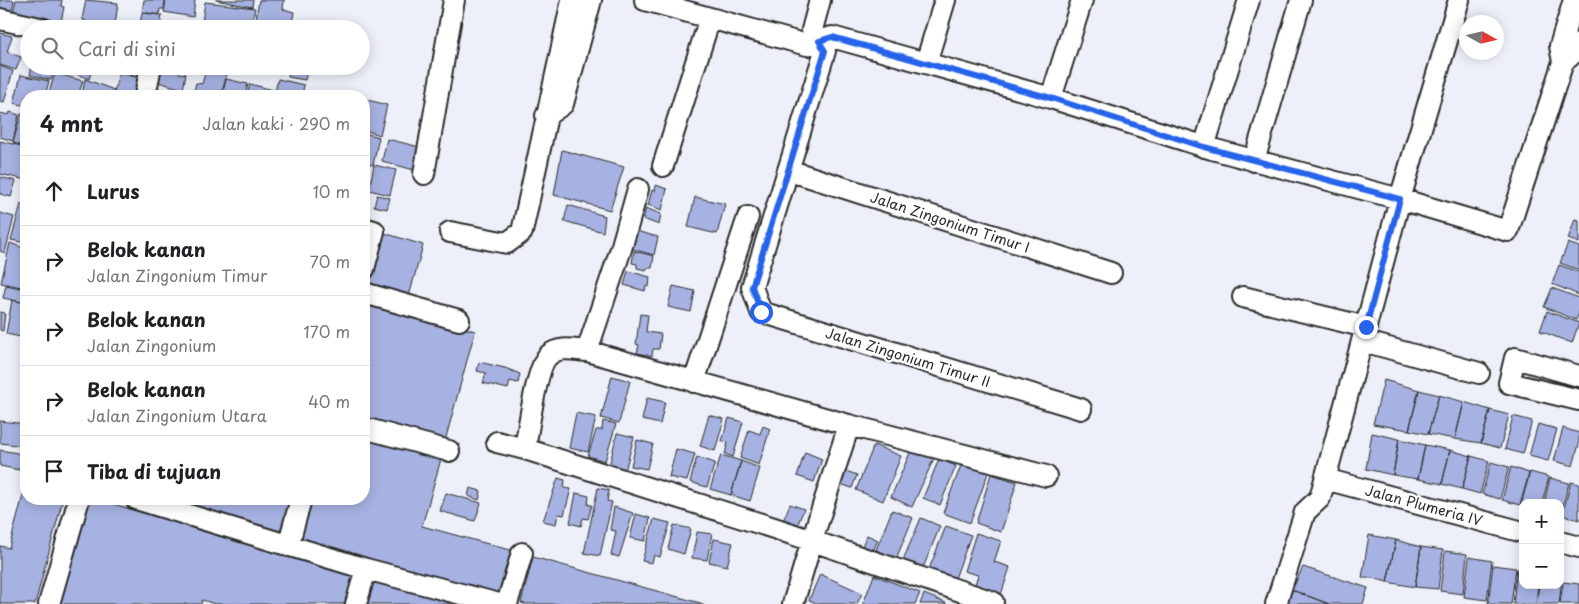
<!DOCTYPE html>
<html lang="id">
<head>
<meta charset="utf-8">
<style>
  :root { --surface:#fff; --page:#f6f6f6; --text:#202124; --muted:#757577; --line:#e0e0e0 }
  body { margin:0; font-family:"Playpen Sans",sans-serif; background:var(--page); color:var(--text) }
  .controls { position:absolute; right:15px; bottom:15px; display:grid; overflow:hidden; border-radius:10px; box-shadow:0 2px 12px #0003 }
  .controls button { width:45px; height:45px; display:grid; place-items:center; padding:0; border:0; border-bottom:1px solid var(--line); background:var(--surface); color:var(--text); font:25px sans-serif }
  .compass { position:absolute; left:1459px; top:15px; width:45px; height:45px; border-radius:50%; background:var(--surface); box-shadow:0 2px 12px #0003; rotate:98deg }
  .stop { position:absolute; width:15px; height:15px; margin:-11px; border:4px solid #2563eb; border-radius:50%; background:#fff }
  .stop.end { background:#2563eb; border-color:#fff; box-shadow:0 1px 5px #0008 }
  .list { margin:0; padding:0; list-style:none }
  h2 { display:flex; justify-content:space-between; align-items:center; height:65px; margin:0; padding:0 20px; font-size:21px }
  h2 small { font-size:16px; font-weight:400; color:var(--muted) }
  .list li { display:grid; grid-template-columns:32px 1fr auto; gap:15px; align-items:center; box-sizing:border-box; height:70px; padding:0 20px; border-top:1px solid var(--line) }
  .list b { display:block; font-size:19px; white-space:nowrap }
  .list p { margin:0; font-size:16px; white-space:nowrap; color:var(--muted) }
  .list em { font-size:16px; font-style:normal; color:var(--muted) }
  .icon { flex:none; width:28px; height:28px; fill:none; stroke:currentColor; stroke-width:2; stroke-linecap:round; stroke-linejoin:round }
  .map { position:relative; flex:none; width:1579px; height:604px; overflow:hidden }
  .search { position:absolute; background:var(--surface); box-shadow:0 2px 12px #0003; left:20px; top:20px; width:350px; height:55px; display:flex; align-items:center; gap:12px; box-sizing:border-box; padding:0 18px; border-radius:28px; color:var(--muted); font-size:19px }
  .panel { position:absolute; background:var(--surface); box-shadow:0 2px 12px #0003; left:20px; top:90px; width:350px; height:415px; border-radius:20px }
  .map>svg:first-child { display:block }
  .building { fill:#a6b2e2; stroke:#2b2b2b }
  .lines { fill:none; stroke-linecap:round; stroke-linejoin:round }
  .street-casing { stroke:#2b2b2b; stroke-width:24 }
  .street { stroke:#fff; stroke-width:20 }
  .route { stroke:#2563eb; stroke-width:6 }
  .labels { text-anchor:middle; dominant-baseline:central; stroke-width:4.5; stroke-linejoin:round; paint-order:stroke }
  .street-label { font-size:14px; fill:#2b2b2b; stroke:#fff }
</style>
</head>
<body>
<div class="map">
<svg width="1579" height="604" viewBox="0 0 1579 604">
  <rect width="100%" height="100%" fill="#edf0f9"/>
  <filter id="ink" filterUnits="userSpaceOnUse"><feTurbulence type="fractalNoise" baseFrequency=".02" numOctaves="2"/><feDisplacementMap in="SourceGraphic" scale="10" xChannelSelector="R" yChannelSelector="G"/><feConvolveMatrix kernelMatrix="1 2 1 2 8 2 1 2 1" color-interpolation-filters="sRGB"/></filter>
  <g filter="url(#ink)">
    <!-- building -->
    <path class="building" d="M0,0H14L11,14L0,12Z
      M16,0H62L61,6L64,7L60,27L52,25V22L12,16Z
      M86,0L118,3L115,25L131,27L132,24L138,26V29H84L85,20L82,19Z
      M144,0H165L164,9H160L159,15L142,12Z
      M166,0H195L193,17L164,12Z
      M216,0H253L252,7Z
      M259,0H284L283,9L294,12L291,29H276L255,25Z
      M205,2L255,8L251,29H201Z
      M142,13L162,15L160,29H139Z
      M168,23L187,26V29H167Z
      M0,33L12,36L7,52L21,57L16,70L0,65Z
      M0,66L13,71L4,102L0,101Z
      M32,66H55L51,80L30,75Z
      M72,66H93L89,79L71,72Z
      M123,66H144L141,78L122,73Z
      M160,66H180L179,73L186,74L183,89L158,82Z
      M207,66L228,70L221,96H193L196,83L202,84Z
      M230,66H247V71L230,68Z
      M290,66H308L305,80L288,77Z
      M55,73L83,81L78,96H48Z
      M119,73L145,79L140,96H113Z
      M21,75L49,81L45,96H26V106L14,103Z
      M85,79L114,90L112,96H82Z
      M226,79L248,84L245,96H222Z
      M278,79L304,85L302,96H274Z
      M250,84L273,90L272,96H247Z
      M153,87L176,94L175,96H151Z
      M364,99L387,105L380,135L364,130Z
      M10,112L19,115L13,141L0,137V113L9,115Z
      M21,114L26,115V146L13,143Z
      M364,133L379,137L373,165L364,163Z
      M387,139L420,147L414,170L382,161Z
      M0,141L26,147V180L0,174Z
      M562,150L624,167L610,210L554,195Z
      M374,165L396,170L390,195L369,190Z
      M0,177L16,181L11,197L0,194Z
      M656,185L667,189L662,210L648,205L652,190L655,191Z
      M377,195L390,198L387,209L374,206Z
      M695,197L725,204L717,234L688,227Z
      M21,204L26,206V243L11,240Z
      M568,205L605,216L603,232L564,221Z
      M646,208L661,214L659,225L643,219Z
      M0,213L14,217L5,253L0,251Z
      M1575,219L1579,220V243L1568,239Z
      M636,231L658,237L654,255L632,249Z
      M381,232L423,245L408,300L365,288Z
      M10,243L26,249V288L1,283Z
      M1568,243L1579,247V270L1560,263Z
      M634,251L654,256L652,268H647L646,270L637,268V264L632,263Z
      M1559,265L1579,272V295L1552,284Z
      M628,271L650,277L649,287L646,286L645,291L624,285Z
      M6,285L26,289V303L3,298Z
      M673,286L695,291L691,312L668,307Z
      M1552,288L1579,298V313L1576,320L1544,307Z
      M12,300L26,303V338L6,334Z
      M364,300L475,331L445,441L364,419Z
      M1547,311L1579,323L1572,343L1540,331Z
      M0,312L5,313L3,331L0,330Z
      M640,314L648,315L646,332L661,334L659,349H653L652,356L637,353L639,345L636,344Z
      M479,362L505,368L520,374L518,383L510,381L508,389L483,383L486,373L477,371Z
      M612,376L630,381L619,423L601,418Z
      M1384,380L1419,390L1409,430L1373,424Z
      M1419,390L1439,395L1428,434L1409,430Z
      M1439,395L1464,402L1455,439L1428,434Z
      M647,398L665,402L660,424L642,420Z
      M1464,402L1490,410L1481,443L1455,439Z
      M1490,410L1509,415L1500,448L1481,443Z
      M576,413L596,417L588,452L569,448Z
      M709,415L724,419L715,451L700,446Z
      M1513,416L1532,421L1523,454L1505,449Z
      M729,418L743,422L733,457L725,454L728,442L722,441Z
      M0,421L26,424L24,446L0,443Z
      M603,421L616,424L605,461L588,456L596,430H602Z
      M1538,424L1557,429L1548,461L1529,456Z
      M763,426L770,429L759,465L740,458L749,430L760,434Z
      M1563,428L1579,433V444L1573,466L1554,461Z
      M617,433L634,437L625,471L609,467Z
      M1372,433L1399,439L1393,475L1366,469Z
      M364,438L441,459L422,526L514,551L501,599L294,542L306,499H364Z
      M1399,439L1425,445L1418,479L1393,475Z
      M637,440L653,444L647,469L631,466Z
      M874,445L901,456L883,501L856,490Z
      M1425,445L1450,450L1442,484L1418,479Z
      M912,448L934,458L912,507L891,497Z
      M676,449L695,454L687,481L669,477Z
      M0,450L23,454L19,470L0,466Z
      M1450,450L1471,456L1462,489L1442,484Z
      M805,452L822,459L814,482L797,476Z
      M721,455L741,461L731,495L710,489Z
      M1471,456L1489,461L1480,494L1462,489Z
      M697,457L715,463L707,487L690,482Z
      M939,459L956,466L940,505L923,498Z
      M741,461L760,468L750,501L731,495Z
      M1491,462L1509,467L1500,499L1482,494Z
      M962,463L988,473L970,523L943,513Z
      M1511,467L1529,473L1520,505L1502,500Z
      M846,471L857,475L852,488L840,484Z
      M1530,472L1549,477L1542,503H1523V505H1521Z
      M991,474L1017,482L1001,532L976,523Z
      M558,478L565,480L564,488L571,489L564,515L558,514L556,524L543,521Z
      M1550,478L1569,483L1560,516V503H1544Z
      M1571,482L1579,484V520L1562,515Z
      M25,488L26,489V499H63L35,604H4L0,603V546L9,548Z
      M470,488L481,491L479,500L468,496Z
      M598,488L609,490L607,501L612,502L600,556L584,553Z
      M446,493L481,503L475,521L440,511Z
      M576,493L589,496L588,505H592L588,519L583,518L581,526L570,523Z
      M87,499H97L355,576L346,604H215L202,600L201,604H56Z
      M162,499H291L282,532Z
      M790,504L804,509L797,526L783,521Z
      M614,507L633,513L619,557L611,555L616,531L610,530Z
      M892,510L913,518L896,559L876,550Z
      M636,514L650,518L645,541L630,538Z
      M921,518L940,526L923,568L903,560Z
      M654,519L670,523L660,557L654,555L652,563L642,561Z
      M674,525L691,529L684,554L668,549Z
      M946,526L971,535L954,581L928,572Z
      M697,532L712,534L707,560L692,558Z
      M976,533L1001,541L994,562L1010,567L1000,598L973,590L978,575L964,571Z
      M867,535L878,540L872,553L861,548Z
      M1369,535L1396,540L1387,582L1373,578H1362Z
      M714,539L733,543L727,566L709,562Z
      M1396,540L1421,547L1415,587L1387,582Z
      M1421,547L1443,550L1438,589L1415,587Z
      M1445,551L1467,554L1463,594L1440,591Z
      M533,557L704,604H525L521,603Z
      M1469,557L1492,561L1487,600L1464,597Z
      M1493,565L1516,568L1511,604H1488Z
      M1303,567L1368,588L1363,604H1329L1292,590Z
      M1517,569L1523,570V585H1538L1536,604H1513Z
      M820,574L862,593L857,604H818L809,600Z
      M369,575L473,604H361Z
      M874,575L920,593L915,604H863Z
      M1560,579H1562L1559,604H1536L1539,585H1560Z
      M1563,582L1579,584V604H1560Z
      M1292,590L1329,604H1287Z
      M924,594L946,603V604H920Z"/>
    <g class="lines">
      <!-- street casing -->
      <g class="street-casing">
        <path id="street" d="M645,0L807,45L832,37L1051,98L1212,149L1400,199L1508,231L1563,62L1560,46L1574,0
          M820,0L812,30L825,51L752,287L761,312L1081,409
          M0,19L44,29
          M1563,62L1576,51L1579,43
          M926,63L945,0
          M145,96L151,66
          M1051,98L1082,0
          M546,116L563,104L591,0
          M1204,147L1249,0
          M1254,161L1301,0
          M663,166L710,18
          M788,170L1111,273
          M424,174L454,0
          M364,228L374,231L364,269
          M450,232L507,243L522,232L572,0
          M364,293L459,320
          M1243,297L1366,327
          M1363,341L1479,373
          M587,351L621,249L638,189
          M1579,376L1515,358L1509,383L1579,400
          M694,382L748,217
          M849,425L1046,476
          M364,428L449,451
          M497,442L525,449
          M1325,479L1523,532
          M136,499L366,569L499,604
          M1560,542L1579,547
          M288,546L301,499
          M49,604L79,499
          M356,604L366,569
          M507,604L522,553
          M793,604L812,540L849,425L587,351C574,350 559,346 549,355C537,364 528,431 525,449L774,528L993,602
          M1276,604L1305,512L1320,498L1400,199L1459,0"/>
      </g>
      <!-- street -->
      <use href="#street" class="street"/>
    </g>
  </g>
  <g class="lines" filter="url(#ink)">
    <!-- route -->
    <path class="route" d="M761,312L752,287L825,51L819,41L832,37L1051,98L1204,147L1400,199L1366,327"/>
  </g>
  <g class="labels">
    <!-- street labels -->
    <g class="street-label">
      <text transform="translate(950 222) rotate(18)">Jalan Zingonium Timur I</text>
      <text transform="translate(908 357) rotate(17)">Jalan Zingonium Timur II</text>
      <text transform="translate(1424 505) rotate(15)">Jalan Plumeria IV</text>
    </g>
  </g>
</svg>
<div class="controls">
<button>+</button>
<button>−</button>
</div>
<svg class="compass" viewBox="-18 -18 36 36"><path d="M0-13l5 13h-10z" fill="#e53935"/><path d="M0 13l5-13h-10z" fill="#757577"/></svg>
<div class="stop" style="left:761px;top:312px"></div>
<div class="stop end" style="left:1366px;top:327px"></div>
<div class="search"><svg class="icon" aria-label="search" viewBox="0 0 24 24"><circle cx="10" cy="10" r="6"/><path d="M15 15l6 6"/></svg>Cari di sini</div>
<section class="panel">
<h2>4 mnt<small>Jalan kaki · 290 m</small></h2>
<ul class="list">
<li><svg class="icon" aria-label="ahead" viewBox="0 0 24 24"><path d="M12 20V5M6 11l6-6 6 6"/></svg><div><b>Lurus</b></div><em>10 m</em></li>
<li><svg class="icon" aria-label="right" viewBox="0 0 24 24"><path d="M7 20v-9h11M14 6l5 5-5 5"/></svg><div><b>Belok kanan</b><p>Jalan Zingonium Timur</p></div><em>70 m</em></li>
<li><svg class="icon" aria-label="right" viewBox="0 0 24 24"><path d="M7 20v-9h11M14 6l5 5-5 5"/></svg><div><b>Belok kanan</b><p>Jalan Zingonium</p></div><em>170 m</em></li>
<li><svg class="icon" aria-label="right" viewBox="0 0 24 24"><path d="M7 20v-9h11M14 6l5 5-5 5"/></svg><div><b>Belok kanan</b><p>Jalan Zingonium Utara</p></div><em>40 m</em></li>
<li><svg class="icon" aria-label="arrive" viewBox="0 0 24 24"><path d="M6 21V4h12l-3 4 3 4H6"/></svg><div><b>Tiba di tujuan</b></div></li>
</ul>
</section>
</div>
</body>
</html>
